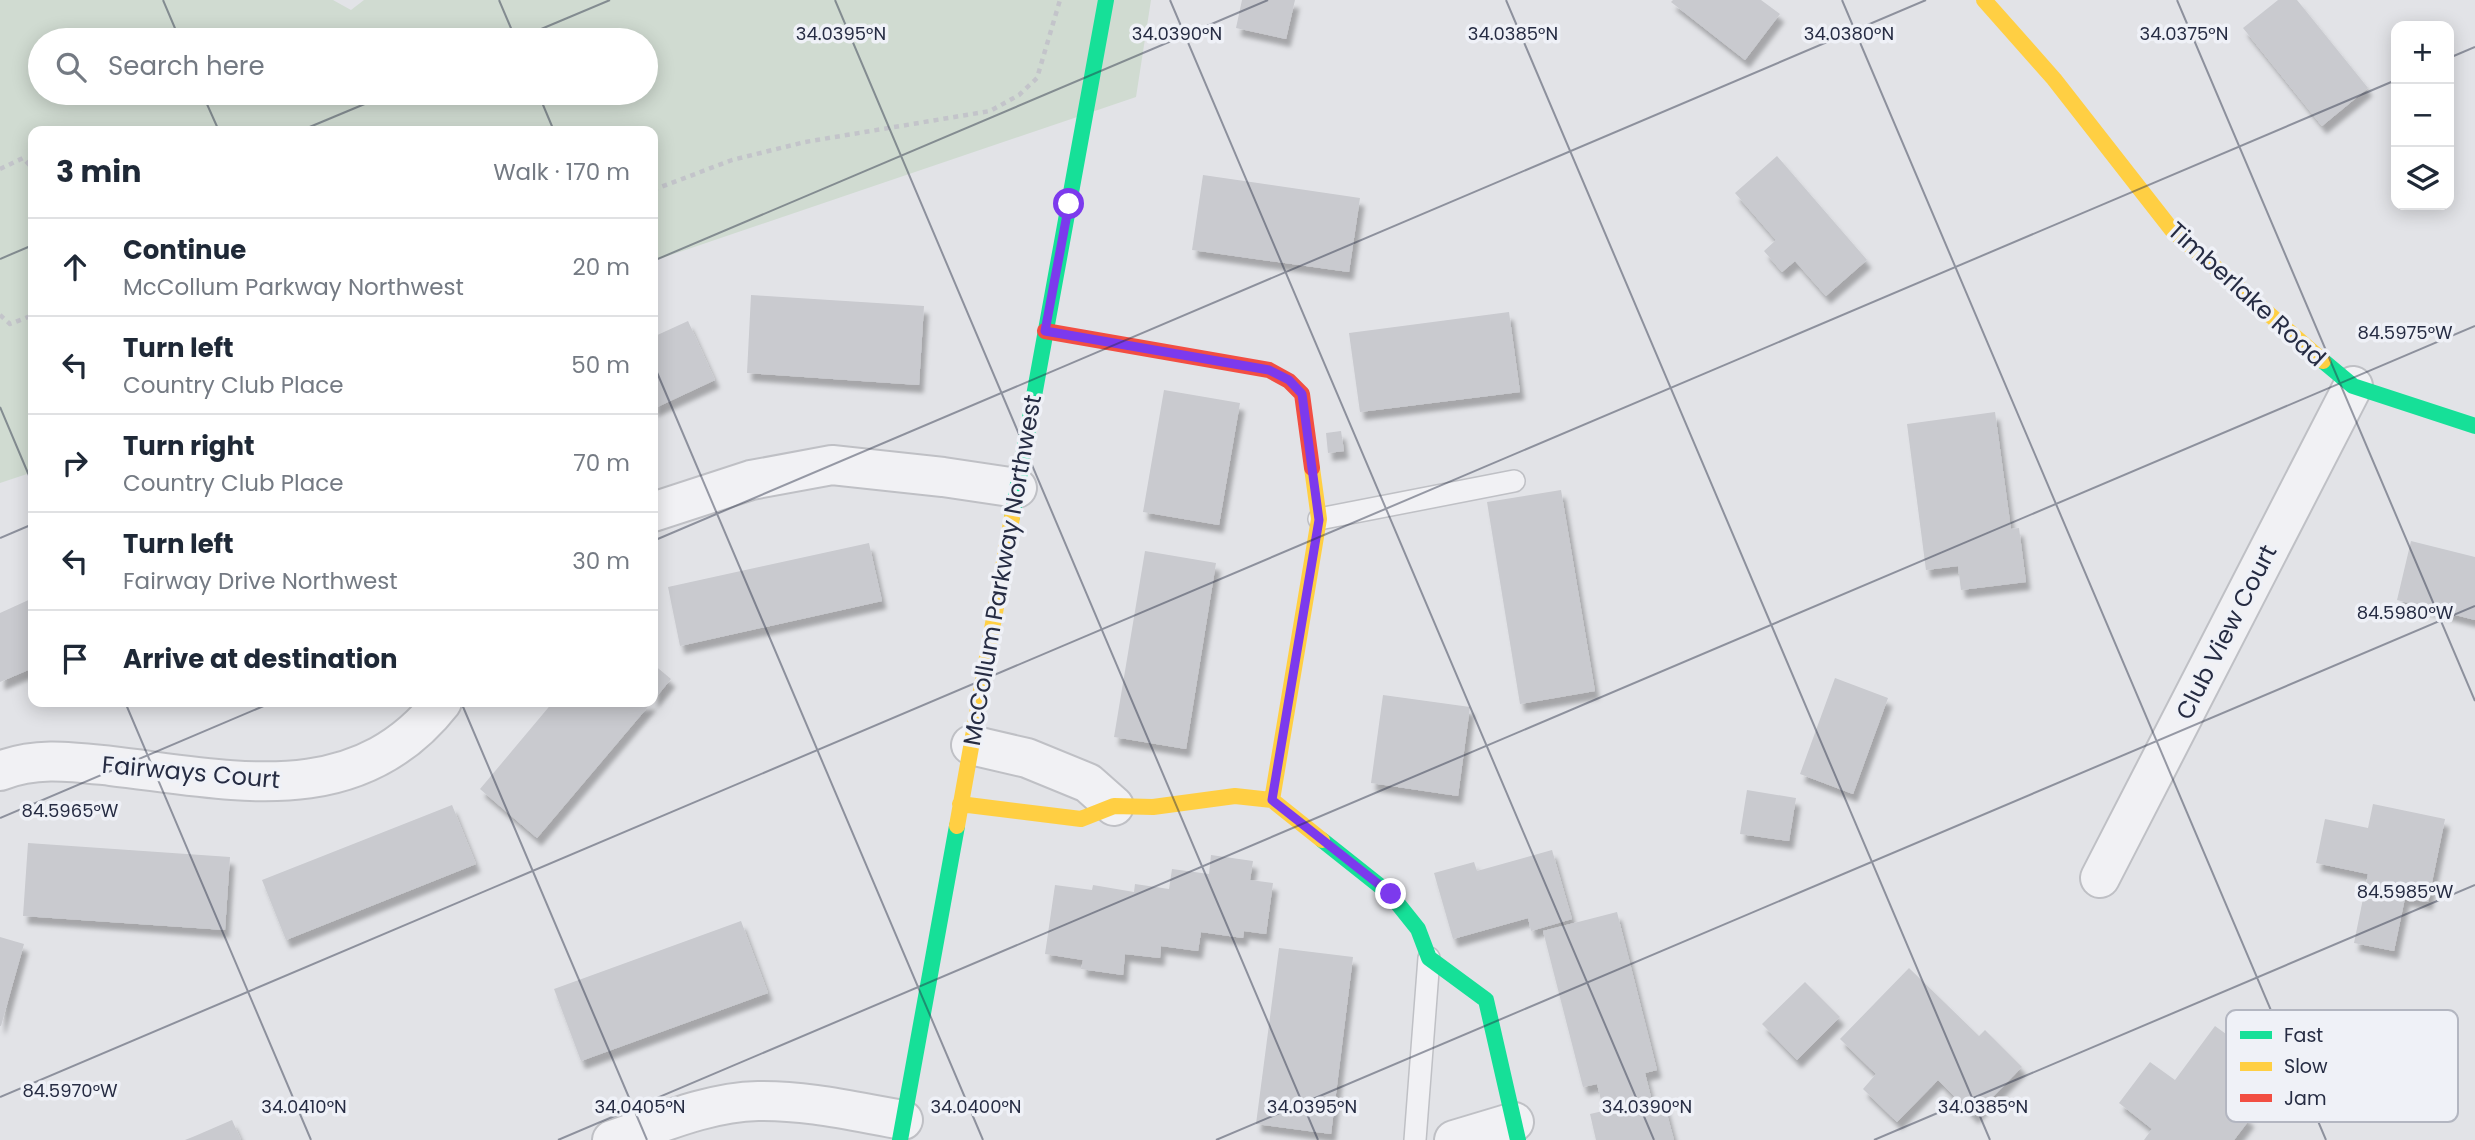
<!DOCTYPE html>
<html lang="en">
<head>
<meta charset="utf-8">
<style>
  :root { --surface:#fff; --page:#f2f2f3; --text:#1f2937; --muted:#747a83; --line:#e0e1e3 }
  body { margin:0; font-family:Poppins,sans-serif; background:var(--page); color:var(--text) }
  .controls { position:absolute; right:21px; top:21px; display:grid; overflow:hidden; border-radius:14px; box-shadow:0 4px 18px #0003 }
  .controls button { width:63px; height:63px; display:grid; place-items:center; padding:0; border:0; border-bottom:2px solid var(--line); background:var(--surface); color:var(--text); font:35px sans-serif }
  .stop { position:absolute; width:21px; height:21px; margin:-16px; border:5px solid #7c3aed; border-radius:50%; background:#fff }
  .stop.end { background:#7c3aed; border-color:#fff; box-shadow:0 2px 7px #0008 }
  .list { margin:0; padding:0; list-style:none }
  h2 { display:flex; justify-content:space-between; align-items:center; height:91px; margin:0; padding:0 28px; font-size:30px }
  h2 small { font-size:23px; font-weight:400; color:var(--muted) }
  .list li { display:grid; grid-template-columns:46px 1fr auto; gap:21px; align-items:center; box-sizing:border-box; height:98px; padding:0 28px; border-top:2px solid var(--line) }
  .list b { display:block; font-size:26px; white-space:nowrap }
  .list p { margin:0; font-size:23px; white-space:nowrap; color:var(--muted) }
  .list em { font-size:23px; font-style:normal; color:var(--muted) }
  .icon { flex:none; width:38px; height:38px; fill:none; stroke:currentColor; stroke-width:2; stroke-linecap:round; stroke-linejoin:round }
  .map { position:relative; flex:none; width:2475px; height:1140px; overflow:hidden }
  .search { position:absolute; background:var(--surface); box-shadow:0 4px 18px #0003; left:28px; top:28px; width:630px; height:77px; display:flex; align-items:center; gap:18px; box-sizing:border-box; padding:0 24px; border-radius:38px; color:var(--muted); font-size:26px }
  .panel { position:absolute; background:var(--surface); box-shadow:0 4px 18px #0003; left:28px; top:126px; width:630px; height:581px; border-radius:14px }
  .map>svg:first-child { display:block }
  .green { fill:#d0dbd1; fill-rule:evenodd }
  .building { fill:#c9cacf; filter:url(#shadow) }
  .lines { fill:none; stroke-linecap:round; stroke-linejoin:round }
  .lane-casing { stroke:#bfc0c5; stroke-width:24 }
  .street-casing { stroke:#bfc0c5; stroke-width:42 }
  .path { stroke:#c3c4ca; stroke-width:4.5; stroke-dasharray:5 5; stroke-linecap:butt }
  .lane { stroke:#f1f1f4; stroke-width:21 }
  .street { stroke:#f1f1f4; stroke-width:38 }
  .fast { stroke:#16e098; stroke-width:16 }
  .slow { stroke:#ffcf43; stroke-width:16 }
  .jam { stroke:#f24e42; stroke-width:16 }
  .route { stroke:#7c3aed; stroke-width:9 }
  .ticks { fill:none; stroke:#262c43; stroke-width:2; stroke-opacity:0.45 }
  .labels { text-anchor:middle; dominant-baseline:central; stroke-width:7; stroke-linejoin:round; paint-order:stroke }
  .street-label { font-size:24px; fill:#262c43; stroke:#eff1f7 }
  .key { fill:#eff1f7; stroke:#b3b6c1; stroke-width:2 }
  .key-label { font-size:19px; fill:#262c43 }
  .ticks-label { font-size:18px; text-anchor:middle; fill:#262c43; stroke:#eff1f7; stroke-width:7; stroke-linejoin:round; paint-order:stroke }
</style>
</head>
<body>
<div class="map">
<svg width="2475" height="1140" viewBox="0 0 2475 1140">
  <defs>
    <filter id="shadow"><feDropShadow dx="4.5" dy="8" stdDeviation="2" flood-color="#0004"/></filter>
  </defs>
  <rect width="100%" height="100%" fill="#e2e3e7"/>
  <!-- green -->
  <path class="green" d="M0,0H333L351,10L364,0H1151L1136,97L653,261V131H33V472L0,483ZM40,40H646V93H40Z"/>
  <!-- building -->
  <path class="building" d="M1242,0H1295L1286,39L1236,28Z
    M1673,0H1761L1780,14L1745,60L1671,2Z
    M2278,0H2297L2368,88L2322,126L2243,28Z
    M1777,156L1867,260L1826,296L1795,261L1782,272L1764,251L1776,240L1735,193Z
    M1203,175L1360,198L1349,272L1192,250Z
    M751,295L924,306L919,385L747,373Z
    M1509,312L1520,392L1360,412L1349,333Z
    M688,321L715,380L653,409V337Z
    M1164,390L1240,403L1219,525L1143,512Z
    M1995,412L2011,529L2019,528L2026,582L1961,590L1958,566L1926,570L1907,424Z
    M1341,431L1344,451L1328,453L1326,433Z
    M1561,490L1595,691L1520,704L1487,502Z
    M2411,541L2475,557V620L2397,600Z
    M869,543L882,601L680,646L668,587Z
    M1145,551L1216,563L1186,749L1114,737Z
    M33,598V668L0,682V613Z
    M653,664L671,679L653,701Z
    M1835,678L1888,698L1853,794L1800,774Z
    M1383,695L1470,707L1458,796L1371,783Z
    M553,702H652L537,838L480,789Z
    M1747,790L1796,798L1789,841L1740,834Z
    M2373,804L2445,819L2428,902L2405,898L2394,951L2354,943L2368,874L2316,863L2325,819L2368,828Z
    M452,805L476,864L286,940L262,880Z
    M28,843L230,857L225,930L23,916Z
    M1552,850L1572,919L1531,931L1528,918L1453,939L1434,873L1474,862L1477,871Z
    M1211,855L1253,861L1250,880L1273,883L1266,934L1244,931L1243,938L1201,932L1198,951L1161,946L1160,958L1125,954L1123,975L1081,969L1083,960L1045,954L1055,885L1092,890L1093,885L1134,892L1135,884L1169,889L1172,869L1209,874Z
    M1617,912L1657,1070L1645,1073L1652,1101L1663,1099L1674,1140H1596L1590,1114L1603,1111L1601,1100L1597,1084L1583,1087L1543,931Z
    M741,921L768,993L581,1061L554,989Z
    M0,937L24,944L1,1026H0Z
    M1279,948L1353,957L1331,1134L1256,1124Z
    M1909,968L1979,1036L1985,1030L2022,1067L1974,1116L1938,1080L1897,1122L1863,1089L1876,1074L1840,1039Z
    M1805,982L1840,1017L1797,1060L1762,1024Z
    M2215,1026L2266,1063L2234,1107L2250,1119L2234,1140H2144L2152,1129L2119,1103L2150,1062L2175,1080Z
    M232,1120L241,1140H185L195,1136Z"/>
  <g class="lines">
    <!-- lane casing -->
    <g class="lane-casing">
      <path id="lane" d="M1319,519L1514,481
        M1415,1140L1429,958"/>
    </g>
    <!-- street casing -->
    <g class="street-casing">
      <path id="street" d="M653,512L751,480L832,465L943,477L1017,488
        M971,745L1027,758L1088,783L1114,806
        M0,771C36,756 74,762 111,766C232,780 356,812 442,702
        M2100,878L2353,386
        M612,1140C659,1124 708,1102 758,1101C807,1100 856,1112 903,1120
        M1454,1140L1514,1122"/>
    </g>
    <!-- path -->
    <path class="path" d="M0,169L23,158L33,169
      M653,190L732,160L805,142L990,111L1019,95L1037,78L1060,0
      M0,315L10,324L33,315"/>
    <!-- lane -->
    <use href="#lane" class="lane"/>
    <!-- street -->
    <use href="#street" class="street"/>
    <!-- fast -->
    <path class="fast" d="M2323,361L2353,386L2475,426
      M1012,517L1106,0
      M1322,840L1390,894L1418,929L1429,958L1486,1000L1518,1140
      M900,1140L957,826"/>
    <!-- slow -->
    <path class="slow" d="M1984,0L2054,79L2172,230L2323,361
      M1272,800L1319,519L1312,468
      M960,804L1081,819L1114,806L1153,807L1235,796L1272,800L1322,840
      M957,826L1012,517"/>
    <!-- jam -->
    <path class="jam" d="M1045,331L1269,370L1289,381L1302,394L1312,468"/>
  </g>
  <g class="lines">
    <!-- route -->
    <path class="route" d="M1069,204L1045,331L1269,370L1289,380L1302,394L1319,520L1272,800L1391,894"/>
  </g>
  <!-- ticks -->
  <path class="ticks" d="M163,0L180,40M499,0L516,40M835,0L1318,1140M1170,0L1654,1140M1506,0L1990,1140M1842,0L2326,1140M2177,0L2475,701M515,40L610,0M2449,58L2475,47M202,93L219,131M538,93L554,131M300,131L391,93M0,259L33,245M653,261L1268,0M653,363L983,1140M0,407L33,485M0,538L33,524M653,541L1926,0M125,702L311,1140M461,702L647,1140M0,818L273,702M0,1097L2396,80M558,1140L2475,326M1216,1140L2475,606M1874,1140L2475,885"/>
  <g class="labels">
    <!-- street labels -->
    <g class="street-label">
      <text transform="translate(2247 294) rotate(42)">Timberlake Road</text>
      <text transform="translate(1002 570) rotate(-80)">McCollum Parkway Northwest</text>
      <text transform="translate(2226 632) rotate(-63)">Club View Court</text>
      <text transform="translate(191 772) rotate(5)">Fairways Court</text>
    </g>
  </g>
  <!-- legend -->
  <rect x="2226" y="1010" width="232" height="112" rx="10" class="key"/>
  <rect x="2240" y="1031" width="32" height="8" fill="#16e098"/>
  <rect x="2240" y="1062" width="32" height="9" fill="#ffcf43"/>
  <rect x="2240" y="1094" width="32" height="8" fill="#f24e42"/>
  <g class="key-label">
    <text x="2284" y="1042">Fast</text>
    <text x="2284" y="1073">Slow</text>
    <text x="2284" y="1105">Jam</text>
  </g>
  <g class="ticks-label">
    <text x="841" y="40">34.0395°N</text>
    <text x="1177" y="40">34.0390°N</text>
    <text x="1513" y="40">34.0385°N</text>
    <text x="1849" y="40">34.0380°N</text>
    <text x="2184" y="40">34.0375°N</text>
    <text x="2405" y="339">84.5975°W</text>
    <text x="2405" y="619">84.5980°W</text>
    <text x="70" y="817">84.5965°W</text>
    <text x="2405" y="898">84.5985°W</text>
    <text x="70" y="1097">84.5970°W</text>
    <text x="304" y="1113">34.0410°N</text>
    <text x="640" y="1113">34.0405°N</text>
    <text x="976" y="1113">34.0400°N</text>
    <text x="1312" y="1113">34.0395°N</text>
    <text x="1647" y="1113">34.0390°N</text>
    <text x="1983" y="1113">34.0385°N</text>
  </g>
</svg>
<div class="controls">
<button>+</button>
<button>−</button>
<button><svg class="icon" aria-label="layers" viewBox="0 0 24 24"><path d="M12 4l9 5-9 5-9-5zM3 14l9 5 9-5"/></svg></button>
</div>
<div class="stop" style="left:1069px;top:204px"></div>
<div class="stop end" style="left:1391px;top:894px"></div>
<div class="search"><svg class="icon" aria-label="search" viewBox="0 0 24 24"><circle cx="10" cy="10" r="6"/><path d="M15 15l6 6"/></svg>Search here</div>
<section class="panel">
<h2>3 min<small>Walk · 170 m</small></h2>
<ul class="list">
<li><svg class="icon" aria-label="ahead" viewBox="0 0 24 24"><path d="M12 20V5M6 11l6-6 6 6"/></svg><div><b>Continue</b><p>McCollum Parkway Northwest</p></div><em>20 m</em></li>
<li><svg class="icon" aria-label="left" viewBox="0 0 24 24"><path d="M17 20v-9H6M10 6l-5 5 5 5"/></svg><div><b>Turn left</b><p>Country Club Place</p></div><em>50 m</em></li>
<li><svg class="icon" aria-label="right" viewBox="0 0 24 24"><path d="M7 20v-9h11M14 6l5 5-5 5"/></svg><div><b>Turn right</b><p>Country Club Place</p></div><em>70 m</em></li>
<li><svg class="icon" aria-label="left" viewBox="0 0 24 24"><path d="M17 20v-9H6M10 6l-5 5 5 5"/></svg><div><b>Turn left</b><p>Fairway Drive Northwest</p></div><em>30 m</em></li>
<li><svg class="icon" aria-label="arrive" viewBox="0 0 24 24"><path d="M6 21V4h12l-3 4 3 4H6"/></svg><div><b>Arrive at destination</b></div></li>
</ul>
</section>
</div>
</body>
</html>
